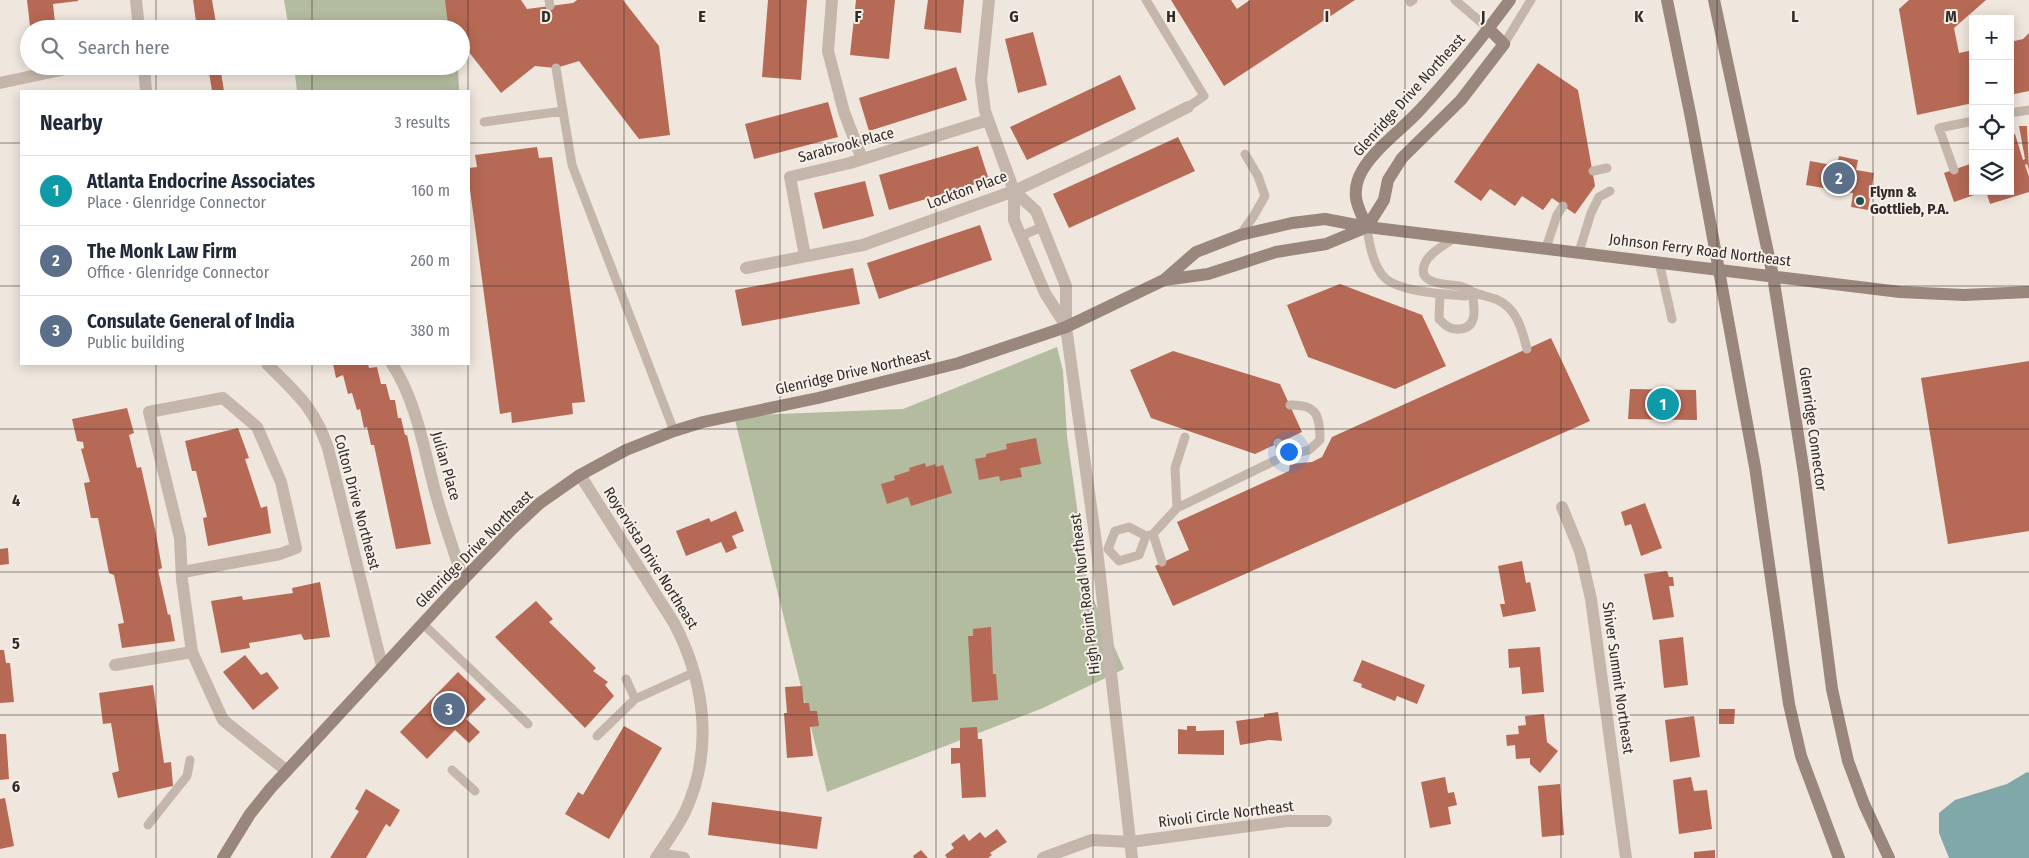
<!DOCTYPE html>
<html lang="en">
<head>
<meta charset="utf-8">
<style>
  :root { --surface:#fff; --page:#f2f2f3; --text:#1f2937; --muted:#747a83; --line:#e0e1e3; --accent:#111827 }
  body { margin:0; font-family:"Fira Sans Condensed",sans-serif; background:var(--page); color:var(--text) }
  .controls { position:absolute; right:15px; top:15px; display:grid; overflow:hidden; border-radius:0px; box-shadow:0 2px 12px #0003 }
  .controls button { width:45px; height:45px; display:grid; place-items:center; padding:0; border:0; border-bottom:1px solid var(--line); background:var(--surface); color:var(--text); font:25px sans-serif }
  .you { position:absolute; left:1288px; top:451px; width:18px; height:18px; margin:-12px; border:4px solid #fff; border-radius:50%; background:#1a73e8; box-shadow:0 0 0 8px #1a73e833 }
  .badge { display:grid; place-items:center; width:32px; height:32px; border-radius:50%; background:var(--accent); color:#fff; font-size:16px; font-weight:700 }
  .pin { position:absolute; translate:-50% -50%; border:2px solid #fff; box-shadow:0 1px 5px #0006 }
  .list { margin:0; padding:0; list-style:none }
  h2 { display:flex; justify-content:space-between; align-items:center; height:65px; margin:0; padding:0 20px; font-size:21px }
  h2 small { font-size:16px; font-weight:400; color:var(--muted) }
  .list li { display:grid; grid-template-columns:32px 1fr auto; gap:15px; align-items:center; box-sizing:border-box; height:70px; padding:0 20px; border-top:1px solid var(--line) }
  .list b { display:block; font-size:19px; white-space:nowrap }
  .list p { margin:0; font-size:16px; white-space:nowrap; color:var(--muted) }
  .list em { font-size:16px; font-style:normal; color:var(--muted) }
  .icon { flex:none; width:28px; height:28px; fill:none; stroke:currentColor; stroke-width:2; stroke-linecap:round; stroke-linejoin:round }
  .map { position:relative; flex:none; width:2029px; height:858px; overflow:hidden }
  .search { position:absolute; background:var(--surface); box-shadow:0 2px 12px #0003; left:20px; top:20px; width:450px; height:55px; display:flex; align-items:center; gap:12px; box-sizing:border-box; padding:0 18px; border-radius:28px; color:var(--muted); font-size:19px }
  .panel { position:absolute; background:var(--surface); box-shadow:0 2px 12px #0003; left:20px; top:90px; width:450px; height:275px; border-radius:0px }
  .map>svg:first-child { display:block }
  .green { fill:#b3bc9f }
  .water { fill:#80a8a8 }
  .building { fill:#b66954 }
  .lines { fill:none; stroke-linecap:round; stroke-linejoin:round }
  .service { stroke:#c5b6ab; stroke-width:9 }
  .minor { stroke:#c5b6ab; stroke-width:12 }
  .tertiary { stroke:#c5b6ab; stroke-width:12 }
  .secondary { stroke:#99867c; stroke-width:12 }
  .grid { fill:none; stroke:#342c29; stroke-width:1; stroke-opacity:0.55 }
  .poi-dot { fill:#244f50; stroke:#f7f0e9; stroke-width:2 }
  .labels { text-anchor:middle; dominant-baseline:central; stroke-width:4; stroke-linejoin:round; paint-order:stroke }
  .street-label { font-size:15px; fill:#342c29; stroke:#f7f0e9 }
  .poi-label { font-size:15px; font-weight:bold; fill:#342c29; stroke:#f7f0e9; text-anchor:start }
  .grid-label { font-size:16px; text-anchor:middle; font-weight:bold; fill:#342c29; stroke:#f7f0e9; stroke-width:4; stroke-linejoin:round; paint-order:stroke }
</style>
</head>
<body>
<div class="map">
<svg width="2029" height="858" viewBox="0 0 2029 858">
  <rect width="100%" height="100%" fill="#efe6dd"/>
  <!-- green -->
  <path class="green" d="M284,0H453L455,29H289Z
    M294,66H458L459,91H297Z
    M1057,347L1063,371L1067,436L1088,587L1124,669L1043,708L827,792L734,416L903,409Z"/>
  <!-- water -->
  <path class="water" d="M2027,772L2029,773V858H1949L1939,833V813L1955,800L2007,784Z"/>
  <!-- building -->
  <path class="building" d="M27,0H78V1L53,4L55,23L30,26Z
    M193,0H212L217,29H197Z
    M445,0H521L527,9L573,3L577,0H623L659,46L670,135L639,139L579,61L556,68L535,66L501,93L461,42V29H451L448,24Z
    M768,0H807L801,80L762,77Z
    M856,0H895L889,59L850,55Z
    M928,0H964L961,33L924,29Z
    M1171,0H1231L1237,9L1250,0H1355L1224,86Z
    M1909,0H1986L1954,28L1959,53L1973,50V103L1917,115L1899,9Z
    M1033,32L1047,85L1018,93L1005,39Z
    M2029,33V91L2010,95V42L2023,39Z
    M1538,63L1578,90L1595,186L1575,214L1552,198L1543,210L1522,196L1515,206L1490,189L1481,201L1454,182Z
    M208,66H220L224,91H212Z
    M956,67L967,100L869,131L859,98Z
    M1120,75L1136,109L1027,160L1010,127Z
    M828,102L838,137L754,159L745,124Z
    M2019,126H2027L2029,170L2027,164L2025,165L2029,177V192L1990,204L1986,191H2010V136L2015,134L2023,160L2025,159Z
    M1178,137L1195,171L1069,228L1053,194Z
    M978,146L989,180L889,210L879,175Z
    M537,147L539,158L552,157L585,402L572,403L573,414L512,423L511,412L500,414L469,182V168L477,167L475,155Z
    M1839,156L1858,160L1856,170L1874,173L1868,210L1851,207L1853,193L1806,185L1810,161L1837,166Z
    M1973,163V191L1983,192L1954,202L1944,173Z
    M865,181L874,216L823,229L814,193Z
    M980,225L992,260L879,299L867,263Z
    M853,268L860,304L742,326L735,290Z
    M1340,284L1422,315L1446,366L1395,389L1308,357L1287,305Z
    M1551,338L1590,421L1173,606L1155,566L1189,550L1177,522L1289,471L1290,464L1312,462L1322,457L1332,437Z
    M1173,351L1280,384L1302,432L1255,454L1151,418L1130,370Z
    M2029,361V531L1948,544L1921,378Z
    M333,364H368L369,368L377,367L381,384H386L390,400H395L398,418H401L405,435H407L431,544L396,549L374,445H371L367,427L364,428L360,409L357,410L352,393L348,394L343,375L336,378Z
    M1630,389L1696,390L1697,420L1628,419Z
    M127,408L134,433L129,435L137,468L141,467L155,529L162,568L158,570L168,615L170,614L175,641L122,648L118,624L124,623L114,575L109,573L98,518H91L84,483L90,482L81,449L84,448L83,442L77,441L72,419Z
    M238,428L249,458L245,459L261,508L267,506L271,533L208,546L203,518L207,517L196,471H192L185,441Z
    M1036,438L1041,464L1020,468L1022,477L1000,481L999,476L979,480L975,459L986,457V454L1007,449L1006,444Z
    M925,463L926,467L935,464L936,467L943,465L952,493L911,506L908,497L887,504L881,484L895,480L894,476L910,471L909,468Z
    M1645,503L1662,548L1641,556L1631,524L1625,526L1621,512Z
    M736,511L744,531L732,536L737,548L726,553L721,542L686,556L676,531L709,518L711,522Z
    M8,548L9,564L0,565V549Z
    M1522,561L1526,583L1530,582L1536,611L1503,617L1500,604H1505L1498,566Z
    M1667,571L1669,577H1673L1674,586H1669L1674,617L1653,620L1644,574Z
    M320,582L330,637L304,640L301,634L249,643L250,648L221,653L211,601L242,596L243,600L293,593L292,588Z
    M536,601L553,619L549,622L596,668L593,671L608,682L605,685L614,696L585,728L495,637Z
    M991,627L993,674H996L998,700L972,702L968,636H973V629Z
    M1683,637L1688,685L1664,688L1659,640Z
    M1540,647L1544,692L1522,694L1520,667L1509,668L1508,649Z
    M0,650H4L6,663H10L14,702L0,703Z
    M245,655L261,675L267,672L279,688L253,710L223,672Z
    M1362,660L1425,685L1417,704L1397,696L1395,701L1361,687L1362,684L1353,681Z
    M458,672L486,699L466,719L480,732L469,743L455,730L427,759L400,732Z
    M153,685L164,763L171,762L173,786L118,798L112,773L119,771L111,723L103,724L99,693Z
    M802,686L804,703H809L810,711H817L819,726L810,727L813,756L787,758L784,713H787L785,687Z
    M1719,709H1735L1734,724H1719Z
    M1278,712L1282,741L1269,740L1240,745L1236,721L1264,717V714Z
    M1544,714L1547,742L1558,751L1540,773L1530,764V758L1516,759L1515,745L1507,746L1506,735L1519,734L1518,726L1526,725L1525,716Z
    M1694,716L1700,757L1670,762L1665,720Z
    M624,726L662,748L609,839L565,814L578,792L583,795Z
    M1187,726H1196V731L1224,730V755L1178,754V729L1187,730Z
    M977,727L978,739H982L986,797L962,798L960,763L951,764V748H960V728Z
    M0,734H6L9,779L0,780Z
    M1445,777L1448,793L1454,792L1457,805L1448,807L1451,824L1430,828L1421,782Z
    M1691,777L1694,791L1707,790L1712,829L1679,834L1673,780Z
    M1560,784L1564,835L1542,837L1538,786Z
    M366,789L400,810L390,827L386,824L366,858H330L359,811L355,809Z
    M5,798L14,846L0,849V799Z
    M712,802L822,817L817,849L708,835Z
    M997,829L1007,842L990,853L992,855L988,858H947L945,855L954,848L951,844L964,834L969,841L980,832L985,838Z
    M921,850L928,858H914L913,856Z
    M1715,850V858H1694V852Z"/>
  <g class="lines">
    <!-- service -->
    <path class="service" d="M549,0L550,6
      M1146,0L1204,96L1188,107
      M1455,0L1489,29
      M1410,2L1413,0
      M1504,44L1531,0
      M556,68L563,111
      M2010,113L2029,110
      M484,122L563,111L572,165L674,431
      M1954,170L1939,128L1973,121
      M1593,171L1607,168
      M1367,227C1369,243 1373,267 1385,278C1400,292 1444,294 1465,296L1472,292
      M1240,235L1253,217L1265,196L1258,176L1245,154
      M1021,236L1042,227
      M1454,238C1445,245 1430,252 1425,263C1415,287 1451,283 1463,287C1467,288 1470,291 1473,292C1487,298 1496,296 1508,307C1520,319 1523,334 1527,349
      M1546,248L1557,215L1563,206
      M1579,252L1591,213L1599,197L1610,191
      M1659,262L1672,319
      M1440,294L1439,319C1446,326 1450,330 1460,329C1479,327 1474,306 1472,292
      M1278,443L1286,455
      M1282,457L1309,450L1320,440C1320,416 1317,404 1290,405
      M1177,508L1276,460
      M1153,534L1162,562
      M1108,549L1119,561L1139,555L1146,536L1153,534L1177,508L1175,468L1185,437
      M1108,549L1115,531L1129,527L1146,536
      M422,623L528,724
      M626,679L635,699
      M597,736L635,699L695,672
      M452,770L475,791
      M148,825L187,776L190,760"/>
    <!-- minor -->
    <path class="minor" d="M136,0L139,29
      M832,0L828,51L844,112L862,159
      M989,0L981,80L985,111L1014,191L1036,211L1066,286V327
      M144,66L146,91
      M0,83L80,66
      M1014,191V220L1045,293L1066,326
      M805,256L790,177L850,163L988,120
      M746,268L863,245L1014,191L1115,144L1188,107
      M267,364C297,394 314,407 328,448L382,666
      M392,364C416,400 424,449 435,491C443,521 454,550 463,580
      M580,475L674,623C705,682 714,750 685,812C677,828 666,843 656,858
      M1562,507L1580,551L1591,599L1626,858
      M183,572L280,554L296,548L281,482L257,427L223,398L149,412L180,538L182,580L192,652L223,720L287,771
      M115,665L192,652
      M659,854L684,858
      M1043,858L1092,840L1131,842L1287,821H1326"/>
    <!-- tertiary -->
    <path class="tertiary" d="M1066,327L1097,550L1132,858"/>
    <!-- secondary -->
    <path class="secondary" d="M1667,0L1691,118L1755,467L1789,704L1801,756L1839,858
      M1714,0L1773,276L1804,473L1832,689L1848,761L1864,804L1889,858
      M1367,227C1359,209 1351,197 1359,177C1369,153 1400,131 1418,112C1451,77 1481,39 1510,0
      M1367,227L1384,200L1388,180L1402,158L1461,100L1504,44L1489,29
      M1164,280L1196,252L1240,235L1292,223L1325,219L1367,227L1900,292L1964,295L2029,292
      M223,858L250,814L270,789L463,580L512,529L540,503L580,475L626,450L674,431L703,422L818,398L959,363L1066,327L1164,280L1208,274L1276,252L1326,244L1367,227"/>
  </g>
  <!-- grid -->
  <path class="grid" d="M156,0V29M312,0V29M468,0V91M624,0V858M780,0V858M936,0V858M1093,0V858M1249,0V858M1405,0V858M1561,0V858M1717,0V858M1873,0V858M156,66V91M312,66V91M0,143H21M469,143H1973M2010,143H2029M0,286H21M469,286H2029M156,364V858M312,364V858M468,364V858M0,429H2029M0,572H2029M0,715H2029"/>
  <!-- markers -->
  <circle class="poi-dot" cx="1860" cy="201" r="5"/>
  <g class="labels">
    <!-- street labels -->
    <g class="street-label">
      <text transform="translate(1409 95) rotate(-48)">Glenridge Drive Northeast</text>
      <text transform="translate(846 145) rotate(-15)">Sarabrook Place</text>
      <text transform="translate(967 190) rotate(-20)">Lockton Place</text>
      <text transform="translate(1700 250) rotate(7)">Johnson Ferry Road Northeast</text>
      <text transform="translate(853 372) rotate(-13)">Glenridge Drive Northeast</text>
      <text transform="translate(1813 429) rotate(82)">Glenridge Connector</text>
      <text transform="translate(446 466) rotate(74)">Julian Place</text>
      <text transform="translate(357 502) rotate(75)">Colton Drive Northeast</text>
      <text transform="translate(474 549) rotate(-45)">Glenridge Drive Northeast</text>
      <text transform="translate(651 558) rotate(58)">Royervista Drive Northeast</text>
      <text transform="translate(1085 594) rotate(-97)">High Point Road Northeast</text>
      <text transform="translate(1618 678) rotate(82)">Shiver Summit Northeast</text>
      <text transform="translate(1226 814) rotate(-7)">Rivoli Circle Northeast</text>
    </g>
    <!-- poi labels -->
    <g class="poi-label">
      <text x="1870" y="192">Flynn &amp;<tspan x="1870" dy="17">Gottlieb, P.A.</tspan></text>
    </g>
  </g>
  <g class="grid-label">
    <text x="546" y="22">D</text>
    <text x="702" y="22">E</text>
    <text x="858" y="22">F</text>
    <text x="1014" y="22">G</text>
    <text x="1171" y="22">H</text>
    <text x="1327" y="22">I</text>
    <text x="1483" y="22">J</text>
    <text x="1639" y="22">K</text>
    <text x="1795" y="22">L</text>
    <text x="1951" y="22">M</text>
    <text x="16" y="506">4</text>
    <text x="16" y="649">5</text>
    <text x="16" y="792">6</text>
  </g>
</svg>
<div class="controls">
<button>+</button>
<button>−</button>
<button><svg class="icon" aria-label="locate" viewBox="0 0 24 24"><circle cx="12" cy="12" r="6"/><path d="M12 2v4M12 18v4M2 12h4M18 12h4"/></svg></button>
<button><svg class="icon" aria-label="layers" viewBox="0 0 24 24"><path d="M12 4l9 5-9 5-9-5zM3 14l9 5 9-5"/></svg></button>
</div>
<div class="you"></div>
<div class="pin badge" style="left:1663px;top:404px;background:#0f9aa8">1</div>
<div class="pin badge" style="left:1839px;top:178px;background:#5c6f8a">2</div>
<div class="pin badge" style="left:449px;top:709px;background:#5c6f8a">3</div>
<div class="search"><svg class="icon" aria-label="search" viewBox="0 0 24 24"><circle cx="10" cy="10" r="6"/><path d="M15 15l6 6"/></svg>Search here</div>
<section class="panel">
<h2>Nearby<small>3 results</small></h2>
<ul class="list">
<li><span class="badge" style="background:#0f9aa8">1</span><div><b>Atlanta Endocrine Associates</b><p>Place · Glenridge Connector</p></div><em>160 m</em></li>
<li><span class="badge" style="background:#5c6f8a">2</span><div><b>The Monk Law Firm</b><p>Office · Glenridge Connector</p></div><em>260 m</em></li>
<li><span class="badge" style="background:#5c6f8a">3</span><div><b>Consulate General of India</b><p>Public building</p></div><em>380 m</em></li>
</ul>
</section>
</div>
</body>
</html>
